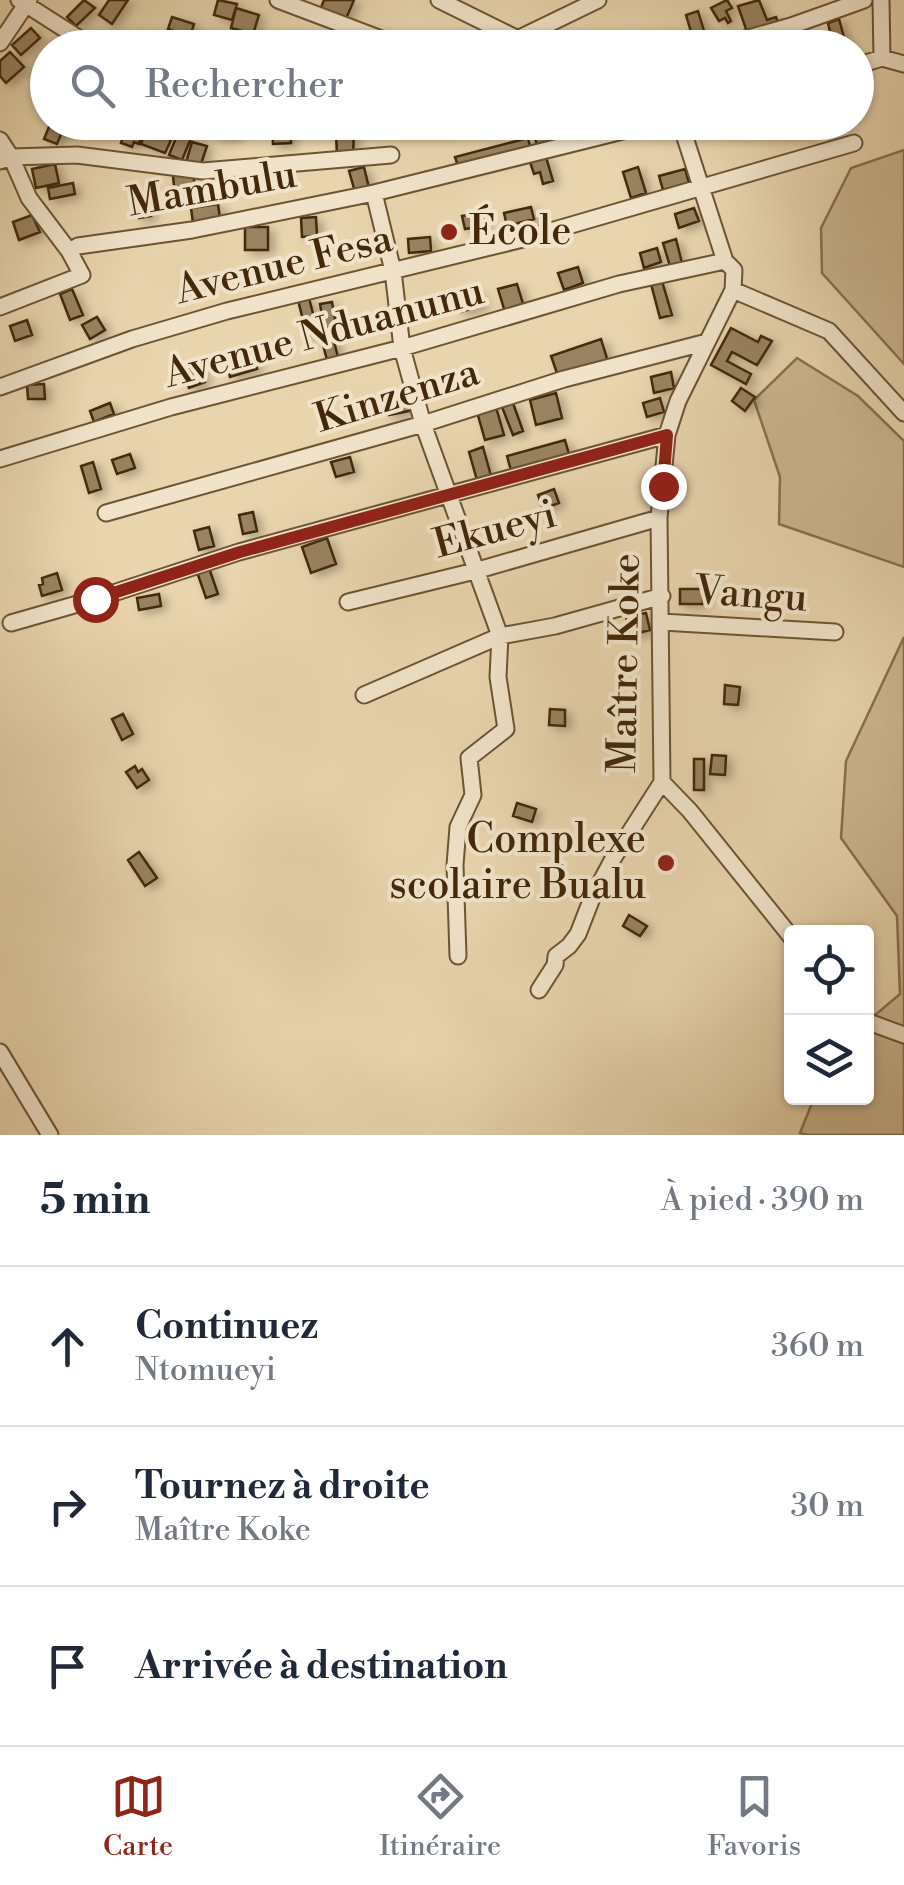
<!DOCTYPE html>
<html lang="fr">
<head>
<meta charset="utf-8">
<style>
  :root { --surface:#fff; --page:#f2f2f3; --text:#1f2937; --muted:#747a83; --line:#e0e1e3; --accent:#8f2418 }
  body { margin:0; font-family:"Libre Bodoni",serif; background:var(--page); color:var(--text) }
  .controls { position:absolute; right:30px; bottom:30px; display:grid; overflow:hidden; border-radius:10px; box-shadow:0 2px 8px #0004 }
  .controls button { width:90px; height:90px; display:grid; place-items:center; padding:0; border:0; border-bottom:2px solid var(--line); background:var(--surface); color:var(--text); font:50px sans-serif }
  .stop { position:absolute; width:30px; height:30px; margin:-22px; border:8px solid #8f2418; border-radius:50%; background:#fff }
  .stop.end { background:#8f2418; border-color:#fff; box-shadow:0 2px 10px #0008 }
  .list { margin:0; padding:0; list-style:none }
  h2 { display:flex; justify-content:space-between; align-items:center; height:130px; margin:0; padding:0 40px; font-size:42px }
  h2 small { font-size:32px; font-weight:400; color:var(--muted) }
  .list li { display:grid; grid-template-columns:65px 1fr auto; gap:30px; align-items:center; box-sizing:border-box; height:160px; padding:0 40px; border-top:2px solid var(--line) }
  .list b { display:block; font-size:38px; white-space:nowrap }
  .list p { margin:0; font-size:32px; white-space:nowrap; color:var(--muted) }
  .list em { font-size:32px; font-style:normal; color:var(--muted) }
  .icon { flex:none; width:55px; height:55px; fill:none; stroke:currentColor; stroke-width:2; stroke-linecap:round; stroke-linejoin:round }
  .map { position:relative; flex:none; width:904px; height:1135px; overflow:hidden }
  .search { position:absolute; background:var(--surface); box-shadow:0 2px 8px #0004; left:30px; right:30px; top:30px; height:110px; display:flex; align-items:center; gap:25px; box-sizing:border-box; padding:0 35px; border-radius:55px; color:var(--muted); font-size:38px }
  .sheet { height:610px; background:var(--surface) }
  nav { display:flex; justify-content:space-around; align-items:center; box-sizing:border-box; height:140px; border-top:2px solid var(--line); background:var(--surface); font-size:28px; color:var(--muted) }
  nav a { display:grid; justify-items:center; gap:5px }
  nav .on { color:var(--accent) }
  .map>svg:first-child { display:block }
  .green { fill:#ccb791; stroke:#88704d; stroke-width:2.5 }
  .building { fill:#99825e; stroke:#432909; stroke-width:2.5; filter:url(#shadow) }
  .lines { fill:none; stroke-linecap:round; stroke-linejoin:round }
  .minor-casing { stroke:#6c5432; stroke-width:19 }
  .minor { stroke:#f0e3ca; stroke-width:15 }
  .route { stroke:#8f2418; stroke-width:12 }
  .poi-dot { fill:#8f2418; stroke:#f0e3ca; stroke-width:4 }
  .labels { text-anchor:middle; dominant-baseline:central; stroke-width:8; stroke-linejoin:round; paint-order:stroke }
  .street-label { font-size:40px; fill:#432909; stroke:#f0e3ca }
  .poi-label { font-size:40px; fill:#432909; stroke:#f0e3ca; text-anchor:start }
</style>
</head>
<body>
<div class="map">
<svg width="904" height="1135" viewBox="0 0 904 1135">
  <defs>
    <filter id="shadow"><feDropShadow dx="5.5" dy="3.5" stdDeviation="5" flood-color="#0004"/></filter>
  </defs>
  <rect width="100%" height="100%" fill="#e8d4ad"/>
  <filter id="stains"><feTurbulence type="fractalNoise" baseFrequency=".002" numOctaves="4"/><feColorMatrix values="0 0 0 0 .2 0 0 0 0 .09 0 0 0 0 .02 0 0 0 .5 -.17"/></filter>
  <radialGradient id="worn" r=".72"><stop offset=".6" stop-color="#630" stop-opacity="0"/><stop offset="1" stop-color="#630" stop-opacity=".3"/></radialGradient>
  <!-- green -->
  <path class="green" d="M904,150V364L822,273L821,228L851,168Z
    M797,358L858,396L904,441V567L779,524L780,477L754,400Z
    M904,637V1135H808L800,1133L814,1098H866L867,1022L900,994L897,916L841,838L846,761Z"/>
  <!-- building -->
  <path class="building" d="M84,0L95,8L76,26L67,17Z
    M109,0H128L112,24L99,15Z
    M218,0L237,4L232,20L214,15Z
    M324,0H354L345,21L320,10Z
    M727,0L732,8L726,11L731,21L728,23L725,18L719,21L711,8Z
    M759,0L767,20L776,17L778,22L747,32L738,6Z
    M236,8L259,15L253,34L231,28Z
    M698,11L707,41L695,45L686,15Z
    M172,17L194,24L190,37L168,29Z
    M839,19L845,41L833,44L828,23Z
    M31,28L40,38L21,55L12,45Z
    M10,52L24,67L6,83L0,76V61Z
    M51,122H66L57,144L44,139Z
    M216,122H237L235,137L214,134Z
    M563,122L567,137L537,146L533,130Z
    M290,127L291,143L273,144L272,128Z
    M126,128L142,133L139,144L134,142L132,147L121,143Z
    M146,130L171,140L165,153L141,144Z
    M178,133L191,138L182,160L169,155Z
    M336,133H354L353,155L337,156Z
    M528,138L531,151L459,169L455,157Z
    M192,142L207,146L199,170L185,166Z
    M546,157L553,181L543,184L540,172L534,174L530,162Z
    M55,164L59,183L36,188L32,169Z
    M364,167L369,188L355,192L349,171Z
    M638,167L646,193L631,198L623,172Z
    M685,169L689,183L663,190L659,176Z
    M193,174L196,193L175,196L173,176Z
    M73,183L75,194L50,199L48,188Z
    M147,196L151,216L139,218L135,198Z
    M218,204L220,219L193,223L191,208Z
    M531,207L534,219L507,226L504,213Z
    M694,208L699,221L679,228L675,214Z
    M483,212L485,226L465,229L462,216Z
    M32,215L40,232L19,240L13,222Z
    M316,217L317,236L302,237L301,218Z
    M245,227H268V250H245Z
    M430,237L431,251L409,253L408,239Z
    M676,239L682,263L670,266L663,243Z
    M657,248L661,262L644,268L640,253Z
    M578,267L583,283L564,290L558,273Z
    M662,281L672,315L660,318L651,284Z
    M517,284L524,307L505,312L498,289Z
    M72,289L83,315L70,320L60,294Z
    M478,291L483,305L461,312L457,297Z
    M309,298L318,333L307,336L298,300Z
    M332,302L336,326L324,328L320,304Z
    M97,317L105,330L90,339L82,325Z
    M27,320L32,335L15,341L10,326Z
    M731,328L758,342L761,336L772,341L757,365L732,352L727,361L751,374L746,384L711,365Z
    M332,334L338,357L327,360L321,337Z
    M601,339L608,362L559,379L551,356Z
    M254,359L257,369L230,377L228,367Z
    M199,364L205,382L189,388L182,371Z
    M671,372L674,388L654,393L651,377Z
    M44,384L45,399H28L27,385Z
    M741,388L755,397L745,411L732,401Z
    M556,393L562,418L536,425L530,400Z
    M411,395L414,410L389,415L386,401Z
    M660,398L664,412L647,417L643,403Z
    M110,403L114,414L94,422L90,411Z
    M513,403L523,431L513,435L502,407Z
    M496,407L504,435L485,440L477,412Z
    M565,440L570,458L512,474L507,456Z
    M483,447L491,476L477,480L469,452Z
    M130,454L135,468L117,474L112,460Z
    M350,457L354,472L336,477L331,462Z
    M93,462L101,489L89,493L81,466Z
    M554,489L559,503L543,509L538,495Z
    M253,512L257,531L243,534L239,515Z
    M209,527L214,546L199,550L194,531Z
    M327,538L336,564L311,573L302,547Z
    M208,565L218,594L206,598L196,569Z
    M57,573L62,590L42,596L39,585L43,584L42,578Z
    M680,589H703V604H680Z
    M159,594L161,606L139,610L137,598Z
    M646,613L650,630L630,635L626,617Z
    M725,685L740,687L738,705L724,704Z
    M550,709L565,710V726L549,725Z
    M123,714L133,734L122,740L112,719Z
    M712,755L726,756L725,775L710,774Z
    M694,759H704V790H694Z
    M135,766L138,772L142,769L149,780L137,788L126,772Z
    M517,803L536,809L532,822L513,816Z
    M139,852L157,878L145,886L128,860Z
    M629,915L647,926L640,936L623,926Z"/>
  <g class="lines">
    <!-- minor casing -->
    <g class="minor-casing">
      <path id="minor" d="M19,0L94,48
        M278,0L405,48
        M439,0L516,38
        M881,0L882,58
        M0,43L29,0
        M499,48L598,0
        M713,48L791,26L864,0
        M882,58L904,64
        M856,66L882,58
        M0,140L11,157L77,155L203,171L391,155
        M0,161L11,157L29,198L69,251L78,246L192,230L374,193L659,122
        M374,193L393,271L402,348L423,424L500,636L498,677L506,729L469,758L473,795L458,827L455,865L458,956
        M733,290L829,331L904,413
        M0,307L82,275L69,251
        M0,387L132,339L227,311L523,239L854,143
        M0,459L171,407L402,348L619,284L725,261
        M106,513L423,424L564,379L707,342
        M348,602L475,571L659,518
        M662,622L835,632
        M11,623L95,599L239,552L667,435
        M364,695L500,636L555,626L662,596
        M662,782L690,811L792,938
        M539,990L555,965L556,956L569,946L578,934L592,898L614,857L662,782L659,518L667,435L678,401L733,290L734,270L725,261L680,122
        M866,1021L904,1035
        M0,1052L50,1135"/>
    </g>
    <!-- minor -->
    <use href="#minor" class="minor"/>
  </g>
  <g class="lines">
    <!-- route -->
    <path class="route" d="M95,599L240,552L667,435L663,486"/>
  </g>
  <!-- markers -->
  <g class="poi-dot">
    <circle cx="449" cy="232" r="10"/>
    <circle cx="666" cy="863" r="10"/>
  </g>
  <g class="labels">
    <!-- street labels -->
    <g class="street-label">
      <text transform="translate(212 189) rotate(-10)">Mambulu</text>
      <text transform="translate(284 265) rotate(-14)">Avenue Fesa</text>
      <text transform="translate(324 333) rotate(-15)">Avenue Nduanunu</text>
      <text transform="translate(397 396) rotate(-17)">Kinzenza</text>
      <text transform="translate(495 530) rotate(-15)">Ekueyi</text>
      <text transform="translate(751 595) rotate(4)">Vangu</text>
      <text transform="translate(625 663) rotate(-89)">Maître Koke</text>
    </g>
    <!-- poi labels -->
    <g class="poi-label">
      <text x="469" y="232">École</text>
      <text x="646" y="840" text-anchor="end">Complexe<tspan x="646" dy="46">scolaire Bualu</tspan></text>
    </g>
  </g>
  <rect width="100%" height="100%" filter="url(#stains)"/>
  <rect width="100%" height="100%" fill="url(#worn)"/>
</svg>
<div class="controls">
<button><svg class="icon" aria-label="locate" viewBox="0 0 24 24"><circle cx="12" cy="12" r="6"/><path d="M12 2v4M12 18v4M2 12h4M18 12h4"/></svg></button>
<button><svg class="icon" aria-label="layers" viewBox="0 0 24 24"><path d="M12 4l9 5-9 5-9-5zM3 14l9 5 9-5"/></svg></button>
</div>
<div class="stop" style="left:95px;top:599px"></div>
<div class="stop end" style="left:663px;top:486px"></div>
<div class="search"><svg class="icon" aria-label="search" viewBox="0 0 24 24"><circle cx="10" cy="10" r="6"/><path d="M15 15l6 6"/></svg>Rechercher</div>
</div>
<section class="sheet">
<h2>5 min<small>À pied · 390 m</small></h2>
<ul class="list">
<li><svg class="icon" aria-label="ahead" viewBox="0 0 24 24"><path d="M12 20V5M6 11l6-6 6 6"/></svg><div><b>Continuez</b><p>Ntomueyi</p></div><em>360 m</em></li>
<li><svg class="icon" aria-label="right" viewBox="0 0 24 24"><path d="M7 20v-9h11M14 6l5 5-5 5"/></svg><div><b>Tournez à droite</b><p>Maître Koke</p></div><em>30 m</em></li>
<li><svg class="icon" aria-label="arrive" viewBox="0 0 24 24"><path d="M6 21V4h12l-3 4 3 4H6"/></svg><div><b>Arrivée à destination</b></div></li>
</ul>
</section>
<nav>
<a class="on"><svg class="icon" aria-label="map" viewBox="0 0 24 24"><path d="M3 6l6-2 6 2 6-2v14l-6 2-6-2-6 2zM9 4v14M15 6v14"/></svg>Carte</a>
<a><svg class="icon" aria-label="directions" viewBox="0 0 24 24"><path d="M12 3l9 9-9 9-9-9zM9 14v-3h6M13 9l2 2-2 2"/></svg>Itinéraire</a>
<a><svg class="icon" aria-label="saved" viewBox="0 0 24 24"><path d="M7 4h10v16l-5-4-5 4z"/></svg>Favoris</a>
</nav>
</body>
</html>
